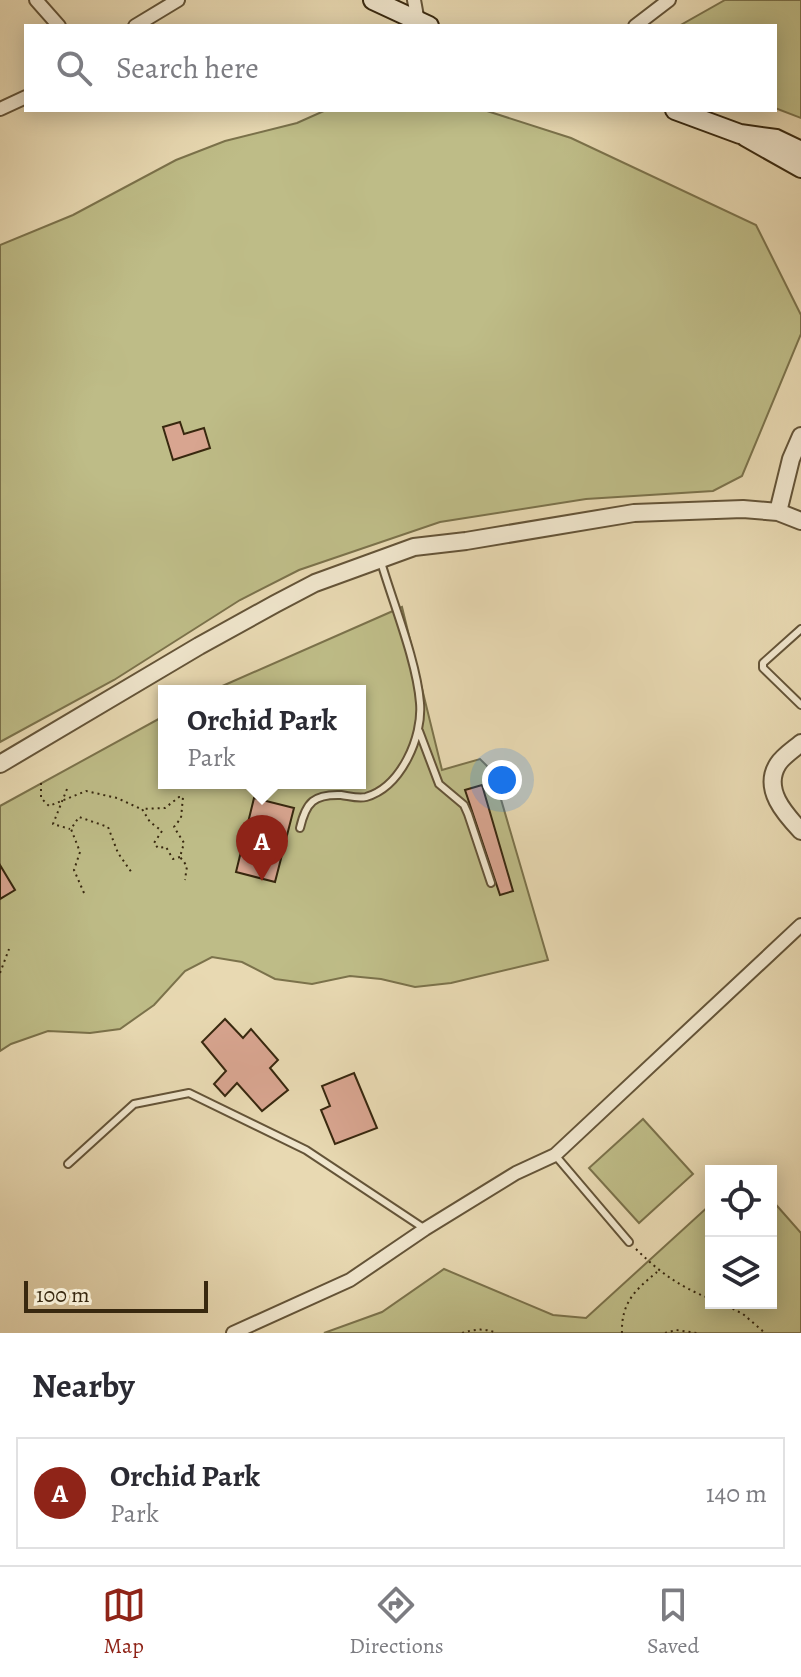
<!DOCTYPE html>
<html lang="en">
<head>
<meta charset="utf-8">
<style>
  :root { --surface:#fff; --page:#f7f7f7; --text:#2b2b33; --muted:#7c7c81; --line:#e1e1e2; --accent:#8f2418 }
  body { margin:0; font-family:Alegreya,serif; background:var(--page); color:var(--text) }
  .controls { position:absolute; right:24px; bottom:24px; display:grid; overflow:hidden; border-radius:0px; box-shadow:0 4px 20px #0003 }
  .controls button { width:72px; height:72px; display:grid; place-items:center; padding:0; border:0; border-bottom:2px solid var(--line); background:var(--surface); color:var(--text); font:40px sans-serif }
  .scale { position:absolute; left:24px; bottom:20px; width:184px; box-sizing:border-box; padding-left:8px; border:4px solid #38280f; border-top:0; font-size:22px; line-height:28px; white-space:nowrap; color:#38280f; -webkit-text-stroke:6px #f0e6cd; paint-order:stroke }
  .you { position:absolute; left:502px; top:780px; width:28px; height:28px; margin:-20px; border:6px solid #fff; border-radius:50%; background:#1a73e8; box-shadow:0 0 0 12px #1a73e833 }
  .badge { display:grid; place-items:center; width:52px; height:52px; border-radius:50%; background:var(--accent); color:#fff; font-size:26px; font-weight:700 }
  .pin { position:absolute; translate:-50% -66px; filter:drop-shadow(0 2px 4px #0008) }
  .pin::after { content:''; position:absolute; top:42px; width:28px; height:24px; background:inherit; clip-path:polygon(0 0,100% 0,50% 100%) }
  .popup { position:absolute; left:158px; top:685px; width:208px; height:104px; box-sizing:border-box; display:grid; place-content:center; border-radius:0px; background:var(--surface); filter:drop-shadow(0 2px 6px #0005); font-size:26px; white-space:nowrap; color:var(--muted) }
  .popup b { font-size:30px; color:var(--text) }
  .popup::after { content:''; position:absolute; left:50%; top:100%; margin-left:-16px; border:16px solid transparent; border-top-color:var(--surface) }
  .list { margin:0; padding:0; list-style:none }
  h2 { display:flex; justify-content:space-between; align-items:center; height:104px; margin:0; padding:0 32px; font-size:34px }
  h2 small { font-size:26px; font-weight:400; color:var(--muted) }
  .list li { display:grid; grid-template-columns:52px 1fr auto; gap:24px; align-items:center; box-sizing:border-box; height:112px; margin:0 16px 16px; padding:0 16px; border:2px solid var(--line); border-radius:0px }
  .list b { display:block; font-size:30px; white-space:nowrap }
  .list p { margin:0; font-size:26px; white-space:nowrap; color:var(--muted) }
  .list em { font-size:26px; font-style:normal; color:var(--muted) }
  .icon { flex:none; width:44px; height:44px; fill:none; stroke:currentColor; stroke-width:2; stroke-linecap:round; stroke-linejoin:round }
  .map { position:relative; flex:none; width:801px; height:1333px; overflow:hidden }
  .search { position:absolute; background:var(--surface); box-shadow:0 4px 20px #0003; left:24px; right:24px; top:24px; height:88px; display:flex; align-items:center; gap:20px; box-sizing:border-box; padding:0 28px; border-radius:0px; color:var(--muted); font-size:30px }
  .sheet { height:232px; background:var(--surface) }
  nav { display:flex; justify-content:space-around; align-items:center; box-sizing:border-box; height:112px; border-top:2px solid var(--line); background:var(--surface); font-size:22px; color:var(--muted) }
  nav a { display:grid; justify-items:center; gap:4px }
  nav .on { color:var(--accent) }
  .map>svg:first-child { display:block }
  .green { fill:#bebc87; stroke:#7b724b; stroke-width:2 }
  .building { fill:#d8a590; stroke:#38280f; stroke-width:2 }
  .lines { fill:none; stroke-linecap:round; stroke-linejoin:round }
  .service-casing { stroke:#645438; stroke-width:10 }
  .minor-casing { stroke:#645438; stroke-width:16 }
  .tertiary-casing { stroke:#645438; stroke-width:20 }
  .secondary-casing { stroke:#38280f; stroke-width:22 }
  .path { stroke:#38280f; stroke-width:2; stroke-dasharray:2 4; stroke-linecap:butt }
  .service { stroke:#f0e6cd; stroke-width:6 }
  .minor { stroke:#f0e6cd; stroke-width:12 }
  .tertiary { stroke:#f0e6cd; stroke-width:16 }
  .secondary { stroke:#f0e6cd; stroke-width:18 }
</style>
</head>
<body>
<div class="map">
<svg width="801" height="1333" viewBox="0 0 801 1333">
  <rect width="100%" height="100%" fill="#e8d9b2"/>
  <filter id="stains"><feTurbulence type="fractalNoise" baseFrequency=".0025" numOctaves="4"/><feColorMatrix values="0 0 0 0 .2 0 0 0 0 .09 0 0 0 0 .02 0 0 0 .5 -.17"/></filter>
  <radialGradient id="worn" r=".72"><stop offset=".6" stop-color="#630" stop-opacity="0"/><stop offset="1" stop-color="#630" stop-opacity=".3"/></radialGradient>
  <!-- green -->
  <path class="green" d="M725,0H801V118L775,108V26H679Z
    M326,110H484L571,138L756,225L801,315V334L742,476L713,491L586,499L440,522L299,570L240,600L114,680L0,742V245L73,215L176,160L225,141L297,123Z
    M402,607L442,770L480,759L493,772L548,960L451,983L415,987L381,979L350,976L312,984L275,979L242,962L212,957L185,971L154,1005L120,1029L90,1033L48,1031L11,1044L0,1051V806L164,716V783H360V691H211Z
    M643,1119L693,1174L639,1223L589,1168Z
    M771,1199L801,1233V1333H324L382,1312L444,1269L553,1315L586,1318L711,1204V1303H771Z"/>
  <!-- building -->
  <path class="building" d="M180,422L184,434L204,428L210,448L173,460L163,427Z
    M482,785L513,891L500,895L465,790Z
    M254,798L294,808L275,882L236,872Z
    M0,865L15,890L0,899Z
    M225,1019L243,1038L251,1029L278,1060L270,1068L288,1090L262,1111L237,1083L225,1096L214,1084L226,1071L202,1042Z
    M354,1073L377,1128L335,1144L321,1110L330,1106L322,1086Z"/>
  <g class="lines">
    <!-- service casing -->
    <g class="service-casing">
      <path id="service" d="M801,629L763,663V668L801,705
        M419,731L439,784L464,805L468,814L491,883
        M300,828C306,802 314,794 341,795C349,796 358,799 366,797C401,787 423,737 420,703C417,662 393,603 381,562
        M555,1155L629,1242
        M68,1164L134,1104L189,1093L306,1150L425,1229"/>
    </g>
    <!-- minor casing -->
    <g class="minor-casing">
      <path id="minor" d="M36,0L59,26
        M414,0L418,22
        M135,26L178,0
        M635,26L669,0
        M0,109L26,97
        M233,1333L350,1280L425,1229L516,1173L555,1155L801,925"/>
    </g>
    <!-- tertiary casing -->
    <g class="tertiary-casing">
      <path id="tertiary" d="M778,512L791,459L801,436
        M801,743C794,749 783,756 778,764C762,789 785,814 801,831
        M0,764L199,646L275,604L315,583L414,547L466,541L634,513L743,509L778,512L801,521"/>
    </g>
    <!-- secondary casing -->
    <g class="secondary-casing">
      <path id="secondary" d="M373,0L429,26
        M675,110L740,134L776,139L801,151
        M746,137L801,168"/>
    </g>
    <!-- path -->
    <path class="path" d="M41,783V798L49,806L86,791L117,798L141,809
      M67,789L53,824L70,829
      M180,857L173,859L166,847L158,848L154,843L162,831L150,822L142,809L165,808L179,797H183L181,818L174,827L184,843L180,857L187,866L185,880
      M84,893L74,870L80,852L71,829L79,817L108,827L118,853L132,873
      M0,973L9,949
      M636,1249C659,1272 680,1287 711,1299
      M722,1303L743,1314L765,1333
      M462,1333C475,1329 484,1328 497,1333
      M622,1333C621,1303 635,1290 657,1272
      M665,1333L676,1330L697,1333"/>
    <!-- service -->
    <use href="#service" class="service"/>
    <!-- minor -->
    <use href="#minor" class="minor"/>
    <!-- tertiary -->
    <use href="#tertiary" class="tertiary"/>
    <!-- secondary -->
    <use href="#secondary" class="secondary"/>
  </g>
  <rect width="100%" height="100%" filter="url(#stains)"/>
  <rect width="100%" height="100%" fill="url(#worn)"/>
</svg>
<div class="controls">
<button><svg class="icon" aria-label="locate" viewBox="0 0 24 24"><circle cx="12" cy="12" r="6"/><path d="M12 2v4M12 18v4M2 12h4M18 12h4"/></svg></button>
<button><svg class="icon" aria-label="layers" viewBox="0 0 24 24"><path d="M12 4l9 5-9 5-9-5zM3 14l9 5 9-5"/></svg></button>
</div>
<div class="scale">100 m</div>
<div class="you"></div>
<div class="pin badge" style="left:262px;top:881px">A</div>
<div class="popup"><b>Orchid Park</b>Park</div>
<div class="search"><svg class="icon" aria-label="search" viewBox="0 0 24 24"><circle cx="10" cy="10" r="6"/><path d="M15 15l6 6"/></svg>Search here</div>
</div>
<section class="sheet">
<h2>Nearby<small></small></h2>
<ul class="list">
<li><span class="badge">A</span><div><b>Orchid Park</b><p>Park</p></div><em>140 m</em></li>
</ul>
</section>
<nav>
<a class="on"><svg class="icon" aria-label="map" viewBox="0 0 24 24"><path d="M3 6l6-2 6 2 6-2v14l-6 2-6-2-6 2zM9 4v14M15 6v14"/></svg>Map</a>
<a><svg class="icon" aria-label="directions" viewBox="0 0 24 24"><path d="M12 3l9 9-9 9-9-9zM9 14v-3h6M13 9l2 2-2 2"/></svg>Directions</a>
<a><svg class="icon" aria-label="saved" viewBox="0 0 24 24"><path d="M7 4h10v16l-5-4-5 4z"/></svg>Saved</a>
</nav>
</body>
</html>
